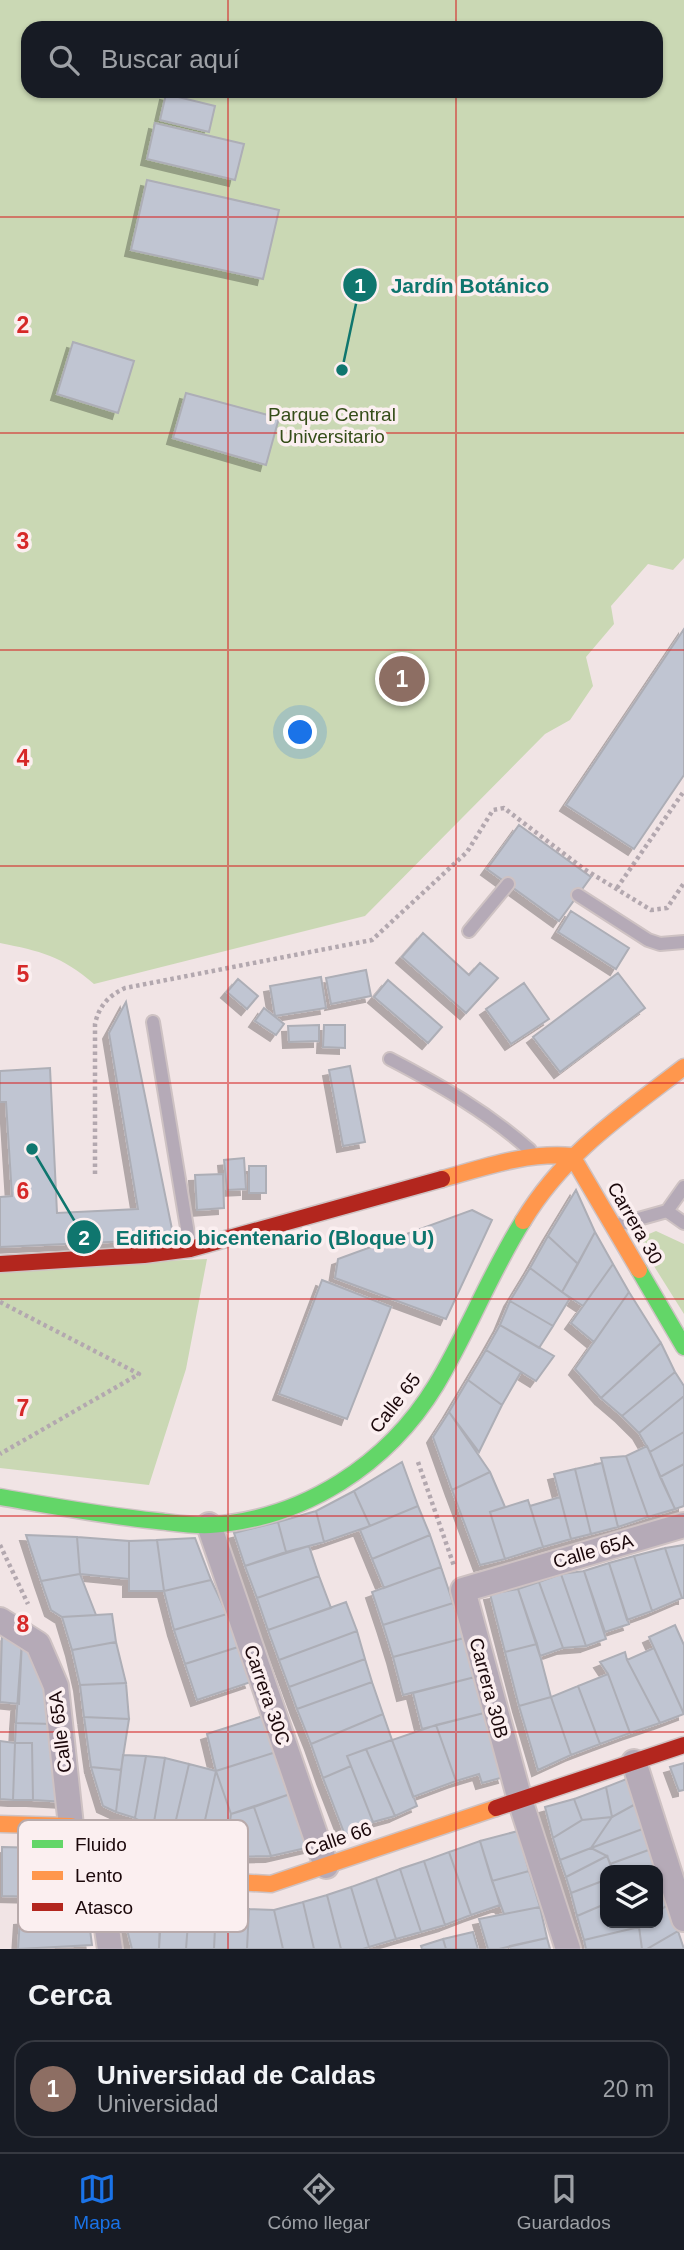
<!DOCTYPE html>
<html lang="es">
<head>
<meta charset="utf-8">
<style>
  :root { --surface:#171b24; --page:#20242c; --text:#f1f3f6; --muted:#9ea1a6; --line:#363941; --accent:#1a73e8 }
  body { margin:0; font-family:Helvetica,sans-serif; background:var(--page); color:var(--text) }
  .controls { position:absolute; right:21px; bottom:21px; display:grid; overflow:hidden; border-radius:14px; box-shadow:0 2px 5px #0004 }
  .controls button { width:63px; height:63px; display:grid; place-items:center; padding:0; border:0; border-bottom:2px solid var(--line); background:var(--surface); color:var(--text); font:35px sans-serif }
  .you { position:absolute; left:301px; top:733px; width:24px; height:24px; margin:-18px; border:5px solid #fff; border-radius:50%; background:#1a73e8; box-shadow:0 0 0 10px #1a73e833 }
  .badge { display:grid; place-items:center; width:46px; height:46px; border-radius:50%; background:var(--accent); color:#fff; font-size:23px; font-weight:700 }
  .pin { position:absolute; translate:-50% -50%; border:4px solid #fff; box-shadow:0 2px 7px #0006 }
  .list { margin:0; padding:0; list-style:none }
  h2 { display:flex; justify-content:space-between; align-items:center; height:91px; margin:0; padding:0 28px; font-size:30px }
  h2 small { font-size:23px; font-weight:400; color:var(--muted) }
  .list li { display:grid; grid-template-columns:46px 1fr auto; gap:21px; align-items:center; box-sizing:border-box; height:98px; margin:0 14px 14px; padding:0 14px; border:2px solid var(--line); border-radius:21px }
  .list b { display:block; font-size:26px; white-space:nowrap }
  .list p { margin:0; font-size:23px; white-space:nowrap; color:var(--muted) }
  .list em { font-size:23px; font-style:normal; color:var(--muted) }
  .icon { flex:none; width:38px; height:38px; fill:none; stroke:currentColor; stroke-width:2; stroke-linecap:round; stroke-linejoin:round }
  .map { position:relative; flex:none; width:684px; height:1949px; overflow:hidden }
  .search { position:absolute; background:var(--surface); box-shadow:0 2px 5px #0004; left:21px; right:21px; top:21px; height:77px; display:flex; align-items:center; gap:18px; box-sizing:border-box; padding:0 24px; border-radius:21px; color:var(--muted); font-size:26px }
  .sheet { height:203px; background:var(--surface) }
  nav { display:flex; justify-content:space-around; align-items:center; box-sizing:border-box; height:98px; border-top:2px solid var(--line); background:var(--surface); font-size:19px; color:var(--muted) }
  nav a { display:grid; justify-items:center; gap:4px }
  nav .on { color:var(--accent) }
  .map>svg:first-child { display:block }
  .green { fill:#cad8b4; fill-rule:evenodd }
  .building { fill:#c0c5d2; stroke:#adaeb6; stroke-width:2; filter:url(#shadow) }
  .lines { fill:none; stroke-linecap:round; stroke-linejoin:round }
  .lane-casing { stroke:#cec2c3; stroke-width:16 }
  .street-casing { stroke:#cec2c3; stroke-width:28 }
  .fast-casing { stroke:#cec2c3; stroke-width:19 }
  .slow-casing { stroke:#cec2c3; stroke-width:19 }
  .jam-casing { stroke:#cec2c3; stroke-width:19 }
  .path { stroke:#b3a8af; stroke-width:4.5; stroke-dasharray:3.5 3.5; stroke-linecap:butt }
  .lane { stroke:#b5aab7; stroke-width:12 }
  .street { stroke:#b5aab7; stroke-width:24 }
  .fast { stroke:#63d668; stroke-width:16 }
  .slow { stroke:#ff974d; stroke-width:16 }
  .jam { stroke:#b3261e; stroke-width:16 }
  .grid { fill:none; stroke:#d62828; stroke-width:2; stroke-opacity:0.55 }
  .labels { text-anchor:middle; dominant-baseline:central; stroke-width:7; stroke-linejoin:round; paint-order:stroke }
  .park-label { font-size:19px; fill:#344d18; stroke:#fbeff0 }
  .street-label { font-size:19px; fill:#1b080b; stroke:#fbeff0 }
  .key { fill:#fbeff0; stroke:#b8aaab; stroke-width:2 }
  .key-label { font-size:19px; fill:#1b080b }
  .grid-label { font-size:23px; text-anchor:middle; font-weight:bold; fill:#d62828; stroke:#fbeff0; stroke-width:7; stroke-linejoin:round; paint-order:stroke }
  .leader { fill:none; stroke:#0f766e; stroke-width:2.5 }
  .callout-dot { fill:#0f766e; stroke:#fbeff0; stroke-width:2.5 }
  .mark-label { font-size:21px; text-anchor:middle; font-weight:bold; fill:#fff }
  .callout-label { font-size:21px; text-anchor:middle; font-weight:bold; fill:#0f766e; stroke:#fbeff0; stroke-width:7; stroke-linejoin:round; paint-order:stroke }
</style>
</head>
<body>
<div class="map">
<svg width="684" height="1949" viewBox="0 0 684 1949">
  <defs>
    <filter id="shadow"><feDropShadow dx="-6" dy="6" stdDeviation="0" flood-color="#0004"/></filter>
  </defs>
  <rect width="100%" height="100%" fill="#f1e4e5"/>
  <!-- green -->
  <path class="green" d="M0,0H684V558L673,570L648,564L611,606L614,624L586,657L593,686L570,720L545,734L365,916L94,984C62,956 40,951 0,943ZM28,28H656V91H28Z
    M656,1231L684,1244V1314L637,1239Z
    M207,1259L186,1369L149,1485L0,1468V1268Z"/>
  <!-- building -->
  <path class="building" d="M166,94L215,106L209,132L160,120Z
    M155,123L244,144L235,180L147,159Z
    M147,180L279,210L263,279L131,250Z
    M73,342L134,361L118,413L57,394Z
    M186,393L279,418L266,465L173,438Z
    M684,629V775L634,849L566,805Z
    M519,825L591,877L559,921L487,869Z
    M571,911L629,948L616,969L558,932Z
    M423,933L469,975L480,963L498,978L466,1013L402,957Z
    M366,970L371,996L331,1004L326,978Z
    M618,973L645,1008L560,1072L533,1037Z
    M321,977L326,1008L275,1016L270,986Z
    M238,979L258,996L247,1009L227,992Z
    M388,980L442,1027L428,1043L374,997Z
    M524,983L549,1019L511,1044L486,1009Z
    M126,1002L174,1239L0,1247V1197L12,1196L6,1102H0V1071L50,1068L57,1213L138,1209L109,1033Z
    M264,1008L284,1024L276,1035L255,1021Z
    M319,1025V1041L289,1042L288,1026Z
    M324,1025H345V1048L323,1047Z
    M350,1066L365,1142L343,1146L329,1070Z
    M244,1158L246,1189L227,1190L224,1160Z
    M249,1166H266V1193H249Z
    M223,1174L224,1208L197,1210L195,1175Z
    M576,1190L595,1232L578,1264L548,1236Z
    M472,1210L492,1220L446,1319L335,1278L338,1259Z
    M595,1232L613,1264L583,1306L562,1292Z
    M548,1236L578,1264L562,1292L530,1268Z
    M613,1264L629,1292L594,1342L571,1323Z
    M530,1268L570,1298L553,1326L510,1301Z
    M322,1280L391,1307L347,1419L279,1394Z
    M629,1292L661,1343L601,1398L575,1369Z
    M510,1301L553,1326L539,1348L500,1325Z
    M500,1325L554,1356L536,1381L486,1350Z
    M661,1343L675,1372L622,1416L601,1398Z
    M486,1350L521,1372L502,1405L468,1380Z
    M675,1372L684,1386V1396L639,1433L622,1416Z
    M468,1380L502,1405L479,1452L449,1412Z
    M684,1396V1432L650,1452L639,1433Z
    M449,1412L490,1472L452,1490L433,1437Z
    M684,1432V1464L660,1477L650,1452Z
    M647,1446L675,1509L648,1517L626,1456Z
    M626,1456L648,1517L618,1527L601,1458Z
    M402,1462L418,1506L370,1526L354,1491Z
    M602,1463L618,1527L591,1534L575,1469Z
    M684,1464V1506L675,1509L660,1477Z
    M575,1469L591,1534L571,1539L554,1474Z
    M490,1472L505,1507L490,1512L505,1559L480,1565L452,1490Z
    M354,1491L370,1526L324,1542L316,1511Z
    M560,1497L571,1539L543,1547L530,1506Z
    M528,1500L543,1547L505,1559L490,1512Z
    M418,1506L430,1535L372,1559L360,1530Z
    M316,1511L324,1542L286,1552L278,1522Z
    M278,1522L286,1552L245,1566L234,1533Z
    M26,1535L77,1537L80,1574L41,1581Z
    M430,1535L441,1567L384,1588L372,1559Z
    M77,1537L129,1541V1579L80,1574Z
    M195,1538L211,1580L164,1591L157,1540Z
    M157,1540L164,1591H129V1541Z
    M684,1545V1598H682L665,1548Z
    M309,1546L319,1576L257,1598L245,1566Z
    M665,1548L682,1598L652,1611L634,1556Z
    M634,1556L652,1611L627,1620L609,1563Z
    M609,1563L629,1624L605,1632L584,1571Z
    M441,1567L453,1603L383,1625L372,1592Z
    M584,1571L606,1639L586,1646L561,1574Z
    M80,1574L96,1615L62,1617L51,1610L41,1581Z
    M561,1574L586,1646L563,1648L539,1582Z
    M319,1576L331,1608L268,1630L257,1598Z
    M211,1580L227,1614L174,1630L164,1591Z
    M539,1582L563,1648L540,1656L518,1589Z
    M518,1589L537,1644L505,1652L490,1594Z
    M346,1602L357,1631L279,1660L268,1630Z
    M453,1603L464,1638L393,1657L383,1625Z
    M112,1614L116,1642L72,1650L62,1617Z
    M227,1614L238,1647L185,1664L174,1630Z
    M675,1625L684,1645V1714L649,1637Z
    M357,1631L365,1659L289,1687L279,1660Z
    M2,1634L22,1640L19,1704L0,1702Z
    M464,1638L475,1677L403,1695L393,1657Z
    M22,1640L35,1645L52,1724L16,1723Z
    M116,1642L126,1683L80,1685L72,1650Z
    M537,1644L551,1697L519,1706L505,1652Z
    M238,1647L251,1682L197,1700L185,1664Z
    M654,1648L684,1714L660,1723L627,1660Z
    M625,1652L627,1660L660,1723L630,1733L608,1674L600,1662Z
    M365,1659L372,1682L297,1709L289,1687Z
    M608,1674L630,1733L600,1744L578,1686Z
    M475,1677L484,1713L422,1729L413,1693Z
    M372,1682L383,1714L311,1744L297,1709Z
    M126,1683L129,1719L84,1717L80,1685Z
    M578,1686L600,1744L571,1755L551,1697Z
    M551,1697L571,1755L538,1770L519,1706Z
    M484,1713L504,1777L482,1783L479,1774L456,1781L436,1725Z
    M383,1714L392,1740L347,1756L351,1766L323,1778L311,1744Z
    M263,1716L276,1752L216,1771L207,1734Z
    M84,1717L129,1719L121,1770L91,1767Z
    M16,1723L52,1724L66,1802L33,1800L32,1743H15Z
    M436,1725L456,1781L413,1797L392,1740Z
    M392,1740L417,1806L395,1816L366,1749Z
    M0,1741L15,1743L13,1800L0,1799Z
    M15,1743H32L33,1800H13Z
    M366,1749L395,1816L373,1822L347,1756Z
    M276,1752L290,1794L231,1814L216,1771Z
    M123,1755L146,1756L135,1818L116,1812Z
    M146,1756L165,1758L153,1828L135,1818Z
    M165,1758L189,1764L172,1837L153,1828Z
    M684,1763V1790L679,1791L670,1767Z
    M189,1764L216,1771L199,1847L172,1837Z
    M351,1766L373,1822L345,1835L323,1778Z
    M91,1767L121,1770L116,1812L103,1806Z
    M216,1771L231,1814L225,1857L199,1847Z
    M634,1776L641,1801L612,1817L606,1787Z
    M606,1787L612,1817L582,1820L574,1799Z
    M290,1794L310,1847L271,1856L254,1807Z
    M574,1799L582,1820L553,1838L545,1807Z
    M641,1801L648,1827L591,1848L612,1817Z
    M254,1807L271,1856L225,1857L231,1814Z
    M612,1817L591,1848L560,1860L553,1838L582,1820Z
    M648,1827L654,1848L610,1864L607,1856L591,1848Z
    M518,1831L529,1871L492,1881L480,1841Z
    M480,1841L500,1905L471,1915L449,1852Z
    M2,1847L42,1848L41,1897L2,1896Z
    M591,1848L607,1856L566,1877L560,1860Z
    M654,1848L659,1865L638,1870H613L610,1864Z
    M449,1852L471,1915L445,1925L424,1861Z
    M607,1856L613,1870H605V1880L571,1893L566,1877Z
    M424,1861L445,1925L421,1932L400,1869Z
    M400,1869L421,1932L396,1939L376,1878Z
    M529,1871L540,1907L504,1914L492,1881Z
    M376,1878L396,1939L369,1947L351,1887Z
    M605,1880V1904L577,1916L571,1893Z
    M666,1885L670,1903L658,1912V1887Z
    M163,1886L190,1897L186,1949H159Z
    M351,1887L369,1947L363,1949H341L327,1895Z
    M327,1895L341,1949H314L303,1902Z
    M190,1897L216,1908L214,1949H186Z
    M303,1902L314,1949H283L274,1910Z
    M670,1903L678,1931L647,1949H642L639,1927L644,1923H658V1912Z
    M605,1904V1923H636L639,1927L584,1940L577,1916Z
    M540,1907L547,1938L499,1949H488L479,1919Z
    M216,1908L249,1909L247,1949H214Z
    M249,1909L274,1910L283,1949H247Z
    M122,1910L160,1918L159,1949H132Z
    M88,1914L92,1945L18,1949L20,1919Z
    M639,1927L642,1949H586L584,1940Z
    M678,1931L684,1949H647Z
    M473,1932L478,1949H446L443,1939Z
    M547,1938L550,1949H511L510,1946Z
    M443,1939L446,1949H422L421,1946Z"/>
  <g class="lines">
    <!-- lane casing -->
    <g class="lane-casing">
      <path id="lane" d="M578,895L648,940L660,944L684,942
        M469,931L508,884
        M153,1022L190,1246
        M390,1059C440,1085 487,1112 530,1150
        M667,1211L684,1223
        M617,1225L667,1211L684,1187"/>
    </g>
    <!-- street casing -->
    <g class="street-casing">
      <path id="street" d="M209,1525L326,1866
        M0,1620L38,1644L56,1686L71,1826
        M634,1762L684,1919
        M93,1836L110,1949
        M568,1949L520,1800L463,1590L684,1525"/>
    </g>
    <!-- fast casing -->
    <g class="fast-casing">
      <path id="fast" d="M639,1270L684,1347
        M0,1497C52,1506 105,1516 157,1521C175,1523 193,1526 210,1525C304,1519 388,1464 436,1385C468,1332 490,1273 523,1221"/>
    </g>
    <!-- slow casing -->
    <g class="slow-casing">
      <path id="slow" d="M442,1179C485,1167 527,1152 572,1156L639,1270
        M523,1221C564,1153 623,1114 684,1067
        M0,1824L71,1826L218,1881L271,1884L496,1808"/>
    </g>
    <!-- jam casing -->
    <g class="jam-casing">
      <path id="jam" d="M0,1264L144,1255L190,1249L442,1179
        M496,1808L684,1745"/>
    </g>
    <!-- path -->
    <path class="path" d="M617,888L684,791
      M95,1174V1024C99,1006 108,996 125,988L372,940L467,852L493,810L504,808L584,869L651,910L667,908L684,883
      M0,1302L139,1374L0,1454
      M418,1462L454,1566
      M0,1545L28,1604"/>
    <!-- lane -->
    <use href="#lane" class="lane"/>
    <!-- street -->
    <use href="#street" class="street"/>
    <!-- fast -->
    <use href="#fast" class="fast"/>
    <!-- slow -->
    <use href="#slow" class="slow"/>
    <!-- jam -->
    <use href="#jam" class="jam"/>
  </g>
  <!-- grid -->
  <path class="grid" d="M228,0V28M456,0V28M228,91V1949M456,91V1949M0,217H684M0,433H684M0,650H684M0,866H684M0,1083H684M0,1299H684M0,1516H684M0,1732H684"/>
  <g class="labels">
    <!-- park labels -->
    <g class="park-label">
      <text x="332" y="414">Parque Central<tspan x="332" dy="22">Universitario</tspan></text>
    </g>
    <!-- street labels -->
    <g class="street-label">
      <text transform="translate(635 1223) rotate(60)">Carrera 30</text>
      <text transform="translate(395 1403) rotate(-52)">Calle 65</text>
      <text transform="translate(593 1551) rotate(-16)">Calle 65A</text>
      <text transform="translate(489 1688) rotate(75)">Carrera 30B</text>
      <text transform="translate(267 1695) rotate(71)">Carrera 30C</text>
      <text transform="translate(60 1732) rotate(-97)">Calle 65A</text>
      <text transform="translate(338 1839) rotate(-19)">Calle 66</text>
    </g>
  </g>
  <!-- legend -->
  <rect x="18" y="1820" width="230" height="112" rx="10" class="key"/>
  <rect x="32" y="1840" width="31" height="8" fill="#63d668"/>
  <rect x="32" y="1871" width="31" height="9" fill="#ff974d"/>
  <rect x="32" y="1903" width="31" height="8" fill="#b3261e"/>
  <g class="key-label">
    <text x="75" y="1851">Fluido</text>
    <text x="75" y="1882">Lento</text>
    <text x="75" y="1914">Atasco</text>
  </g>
  <g class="grid-label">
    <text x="23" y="333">2</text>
    <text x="23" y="549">3</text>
    <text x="23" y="766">4</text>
    <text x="23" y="982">5</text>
    <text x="23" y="1199">6</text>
    <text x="23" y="1416">7</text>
    <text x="23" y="1632">8</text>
  </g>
  <!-- callouts -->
  <path class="leader" d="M342 370L360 285M32 1149L84 1237"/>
  <g class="callout-dot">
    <circle cx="342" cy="370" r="7"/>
    <circle cx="32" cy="1149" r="7"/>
    <circle cx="360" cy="285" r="18"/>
    <circle cx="84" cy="1237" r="18"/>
  </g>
  <g class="mark-label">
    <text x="360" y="293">1</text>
    <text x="84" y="1245">2</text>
  </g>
  <g class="callout-label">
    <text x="470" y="293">Jardín Botánico</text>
    <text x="275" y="1245">Edificio bicentenario (Bloque U)</text>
  </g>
</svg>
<div class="controls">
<button><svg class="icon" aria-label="layers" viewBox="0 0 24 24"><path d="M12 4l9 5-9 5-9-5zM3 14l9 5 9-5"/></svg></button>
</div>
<div class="you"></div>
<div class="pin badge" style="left:402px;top:679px;background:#8d6e63">1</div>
<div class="search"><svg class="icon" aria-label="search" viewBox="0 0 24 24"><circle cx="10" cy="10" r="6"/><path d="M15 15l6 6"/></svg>Buscar aquí</div>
</div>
<section class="sheet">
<h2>Cerca<small></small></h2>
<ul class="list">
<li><span class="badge" style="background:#8d6e63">1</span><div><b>Universidad de Caldas</b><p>Universidad</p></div><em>20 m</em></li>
</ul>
</section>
<nav>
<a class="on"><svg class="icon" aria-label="map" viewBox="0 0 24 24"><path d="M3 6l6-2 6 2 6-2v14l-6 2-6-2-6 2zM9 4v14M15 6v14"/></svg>Mapa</a>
<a><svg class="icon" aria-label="directions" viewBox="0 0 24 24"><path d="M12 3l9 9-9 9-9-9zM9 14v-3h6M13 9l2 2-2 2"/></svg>Cómo llegar</a>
<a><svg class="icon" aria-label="saved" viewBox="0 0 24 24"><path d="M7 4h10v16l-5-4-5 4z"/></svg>Guardados</a>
</nav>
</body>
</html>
